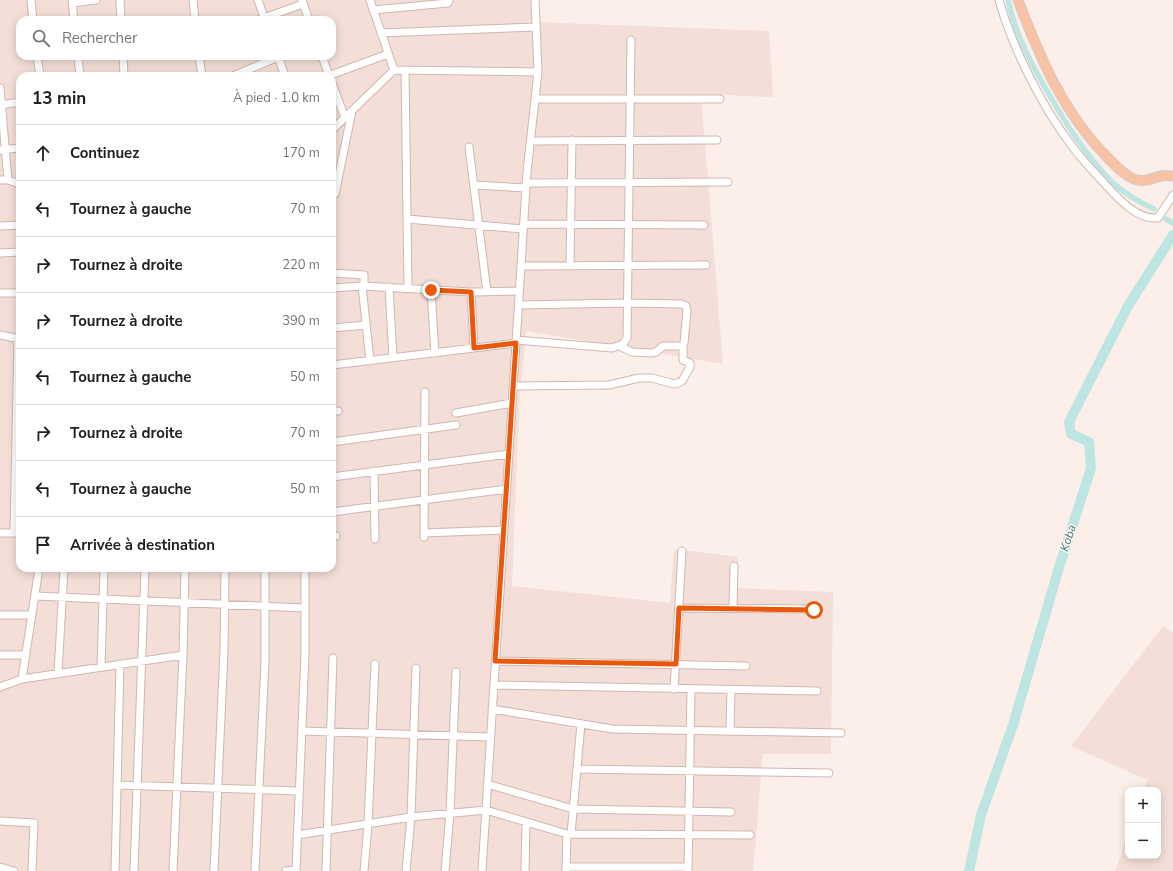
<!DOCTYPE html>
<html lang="fr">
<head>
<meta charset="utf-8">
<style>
  :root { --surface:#fff; --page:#f6f6f6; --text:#202124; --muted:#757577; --line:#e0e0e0 }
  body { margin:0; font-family:"Nunito Sans",sans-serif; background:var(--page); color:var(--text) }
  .controls { position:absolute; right:12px; bottom:12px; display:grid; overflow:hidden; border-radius:8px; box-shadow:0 2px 10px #0003 }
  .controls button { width:36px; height:36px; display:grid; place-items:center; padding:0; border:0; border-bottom:1px solid var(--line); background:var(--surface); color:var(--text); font:20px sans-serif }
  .stop { position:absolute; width:12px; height:12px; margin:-9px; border:3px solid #ea580c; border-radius:50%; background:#fff }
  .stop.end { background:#ea580c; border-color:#fff; box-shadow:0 1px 4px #0008 }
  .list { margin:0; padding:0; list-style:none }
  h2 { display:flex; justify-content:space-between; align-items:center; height:52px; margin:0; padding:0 16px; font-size:17px }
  h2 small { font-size:13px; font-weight:400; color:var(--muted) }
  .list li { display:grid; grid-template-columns:26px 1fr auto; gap:12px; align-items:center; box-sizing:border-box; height:56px; padding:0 16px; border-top:1px solid var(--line) }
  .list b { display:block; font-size:15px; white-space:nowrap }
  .list em { font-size:13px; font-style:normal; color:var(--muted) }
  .icon { flex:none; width:22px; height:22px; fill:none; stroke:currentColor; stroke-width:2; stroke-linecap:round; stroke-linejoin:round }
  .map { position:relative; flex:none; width:1173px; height:871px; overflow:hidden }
  .search { position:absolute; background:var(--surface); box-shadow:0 2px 10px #0003; left:16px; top:16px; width:320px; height:44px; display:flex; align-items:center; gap:10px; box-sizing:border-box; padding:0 14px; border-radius:12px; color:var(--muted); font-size:15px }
  .panel { position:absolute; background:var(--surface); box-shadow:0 2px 10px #0003; left:16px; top:72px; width:320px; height:500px; border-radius:12px }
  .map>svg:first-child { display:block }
  .residential { fill:#f3dfd7; fill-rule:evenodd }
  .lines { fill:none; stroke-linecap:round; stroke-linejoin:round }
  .canal { stroke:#bde5e1; stroke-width:5.5 }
  .river { stroke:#bde5e1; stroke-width:10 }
  .minor-casing { stroke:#d0b7b1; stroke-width:9 }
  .major-casing { stroke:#d6cbca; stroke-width:11 }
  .minor { stroke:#fff; stroke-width:7 }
  .major { stroke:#f7c3a4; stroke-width:9 }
  .route { stroke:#ea580c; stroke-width:5 }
  .labels { text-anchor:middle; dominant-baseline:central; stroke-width:3; stroke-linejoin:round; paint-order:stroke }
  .water-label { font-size:12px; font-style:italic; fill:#417a75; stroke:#fef5ef }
</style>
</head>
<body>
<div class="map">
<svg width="1173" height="871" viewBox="0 0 1173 871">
  <rect width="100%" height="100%" fill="#fcefe9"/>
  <!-- residential -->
  <path class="residential" d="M0,0H536L535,22L769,31L773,97L701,94L723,364L526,331L519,408L512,586L670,603L674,549L738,557L737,588L833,592L831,754H763L753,871H0ZM20,20H332V56H20ZM20,76H332V568H20Z
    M1163,626L1173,633V871H1115L1128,835V856H1158V790H1144L1147,780L1071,746Z"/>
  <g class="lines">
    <!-- canal -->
    <path class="canal" d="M1008,0C1014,30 1028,58 1043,84C1063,119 1084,154 1113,183C1124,193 1141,203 1154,209
      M1166,219L1173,223"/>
    <!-- river -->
    <path class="river" d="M969,871L981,815L1013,725L1058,571L1091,468L1089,442L1071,434L1069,422L1128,306L1173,235"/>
    <!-- minor casing -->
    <g class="minor-casing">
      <path id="minor" d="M31,0L33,20
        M72,0L74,20
        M120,0L121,20
        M193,0L195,20
        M258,0L265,20
        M302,0L309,20
        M370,0L394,70
        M999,0C1012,47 1042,107 1072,146C1081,159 1093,171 1104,183C1117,197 1136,220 1158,218L1173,195
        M73,3L96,0
        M373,10L448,3L449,0
        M258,20L303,4
        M381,33L536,27
        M37,56L40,76
        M78,56L80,76
        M123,56L124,76
        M199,56L202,76
        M278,56L285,76
        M322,56L329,76
        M405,70L408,288
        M233,76L278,57
        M328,76L388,54
        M332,83L345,118
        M0,88L8,180
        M535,99H720
        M0,105L20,102
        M332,130L394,70L538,72
        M531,141L717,140
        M469,147L487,292
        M0,150L20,148
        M0,180H8L20,184
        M526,183L728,182
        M474,185L526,188
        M332,194H335L352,111
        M407,219L523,229
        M524,224L704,225
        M0,226L20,225
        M0,253L20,252
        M521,266L706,265
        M570,266L572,140
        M332,273L364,275V286
        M362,286L370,361
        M389,287L393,358
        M332,288L362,286L471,292L519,291
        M431,290L435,353
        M471,292L474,348
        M0,293H20
        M519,305L628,303L681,304L686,306L687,311L684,343L683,346H663L656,352L651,353L632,352L619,346
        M332,328L366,325
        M0,335L20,339
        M516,340L612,348L623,344L627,338L631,40
        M332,365L516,343
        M513,386L609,385L639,378H652L674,384L678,383L682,381L690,367V363L683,360V346
        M332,411H338
        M456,413L512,403
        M332,442L456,425
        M374,471L375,539
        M332,477L509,454
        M332,512L507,489
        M0,533H20
        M14,533L18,338
        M424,533L504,530
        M332,536H336
        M424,537L425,392
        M35,596L305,608
        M679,608L814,609
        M733,608L734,566
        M0,615H32
        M0,655H26
        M495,661L746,666
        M101,667L104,568
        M58,673L64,568
        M22,679L39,568
        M494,685L817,691
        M0,687L22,679L183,655
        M674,689L682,551
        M492,709L612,729L841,733
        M302,731L490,737
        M730,731L731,690
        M577,769L829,773
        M487,784L573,809L731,812
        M117,785L299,791
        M0,821L34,823L32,871
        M571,834L581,724
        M297,835L411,817L486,810L567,834L750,835
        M0,867L14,871
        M566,867H688
        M566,870L567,834
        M115,871L120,664
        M134,871L145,568
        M173,871L183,655L185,568
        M214,871L224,651L225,568
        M255,871L265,662V568
        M286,871L296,870
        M296,871L305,654V568
        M326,871L333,658
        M364,871L368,824L375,664
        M406,871L411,817L416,668
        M445,871L450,813L456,672
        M482,871L527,172L538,72L535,0
        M525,871L526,822
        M688,871L691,689"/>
    </g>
    <!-- major casing -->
    <g class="major-casing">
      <path id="major" d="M1018,0C1040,58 1064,114 1108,158C1116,166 1124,175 1134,179C1145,183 1151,178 1161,176C1165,175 1169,176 1173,176"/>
    </g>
    <!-- minor -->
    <use href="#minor" class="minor"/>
    <!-- major -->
    <use href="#major" class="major"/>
  </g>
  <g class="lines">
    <!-- route -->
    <path class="route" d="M431,290L471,292L474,348L516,343L495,661L676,664L679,608L814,610"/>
  </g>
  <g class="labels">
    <!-- water labels -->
    <g class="water-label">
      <text transform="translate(1068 538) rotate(-72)">Koba</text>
    </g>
  </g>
</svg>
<div class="controls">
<button>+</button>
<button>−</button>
</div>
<div class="stop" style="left:814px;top:610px"></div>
<div class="stop end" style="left:431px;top:290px"></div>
<div class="search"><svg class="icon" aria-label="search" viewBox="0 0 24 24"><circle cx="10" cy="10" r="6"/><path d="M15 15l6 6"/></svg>Rechercher</div>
<section class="panel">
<h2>13 min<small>À pied · 1.0 km</small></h2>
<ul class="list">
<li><svg class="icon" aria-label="ahead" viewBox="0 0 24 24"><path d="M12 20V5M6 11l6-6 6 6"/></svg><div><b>Continuez</b></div><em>170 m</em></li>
<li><svg class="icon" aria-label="left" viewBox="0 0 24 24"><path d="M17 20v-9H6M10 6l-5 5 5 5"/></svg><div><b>Tournez à gauche</b></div><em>70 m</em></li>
<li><svg class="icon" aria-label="right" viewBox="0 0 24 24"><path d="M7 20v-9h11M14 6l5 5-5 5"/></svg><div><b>Tournez à droite</b></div><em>220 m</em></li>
<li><svg class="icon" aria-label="right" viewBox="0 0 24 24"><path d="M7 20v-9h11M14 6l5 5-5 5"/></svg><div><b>Tournez à droite</b></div><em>390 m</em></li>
<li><svg class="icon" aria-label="left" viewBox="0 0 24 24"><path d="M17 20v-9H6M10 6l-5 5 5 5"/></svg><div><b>Tournez à gauche</b></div><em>50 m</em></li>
<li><svg class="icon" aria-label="right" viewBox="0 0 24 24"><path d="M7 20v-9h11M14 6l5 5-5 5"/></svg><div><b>Tournez à droite</b></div><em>70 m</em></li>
<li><svg class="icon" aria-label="left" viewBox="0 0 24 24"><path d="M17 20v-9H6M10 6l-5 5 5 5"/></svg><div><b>Tournez à gauche</b></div><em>50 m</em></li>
<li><svg class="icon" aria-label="arrive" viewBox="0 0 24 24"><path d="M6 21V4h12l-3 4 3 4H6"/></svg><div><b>Arrivée à destination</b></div></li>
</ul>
</section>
</div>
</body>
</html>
